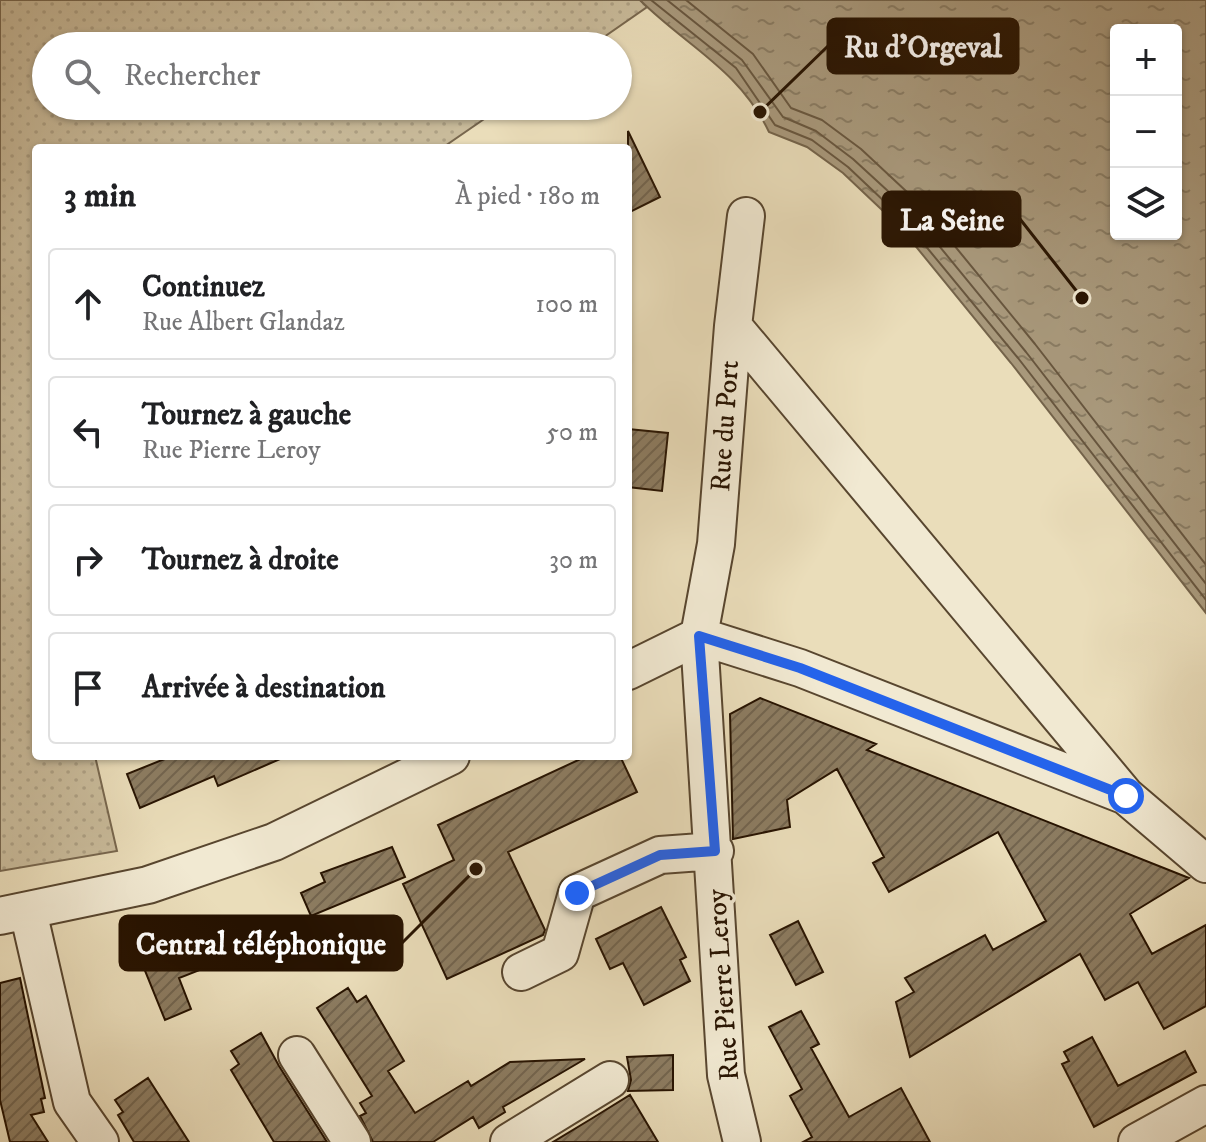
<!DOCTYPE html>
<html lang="fr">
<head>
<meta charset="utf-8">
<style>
  :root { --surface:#fff; --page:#f6f6f6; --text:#202124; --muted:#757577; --line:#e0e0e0 }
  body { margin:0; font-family:"IM FELL DW Pica",serif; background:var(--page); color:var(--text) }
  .controls { position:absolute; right:24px; top:24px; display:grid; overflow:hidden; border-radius:8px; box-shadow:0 2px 6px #0004 }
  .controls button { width:72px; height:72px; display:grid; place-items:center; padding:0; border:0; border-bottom:2px solid var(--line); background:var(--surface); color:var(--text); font:40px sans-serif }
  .stop { position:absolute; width:24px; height:24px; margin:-18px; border:6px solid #2563eb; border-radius:50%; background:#fff }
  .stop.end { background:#2563eb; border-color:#fff; box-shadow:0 2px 8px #0008 }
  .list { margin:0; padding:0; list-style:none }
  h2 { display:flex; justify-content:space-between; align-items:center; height:104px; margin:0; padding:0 32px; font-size:34px }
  h2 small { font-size:26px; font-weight:400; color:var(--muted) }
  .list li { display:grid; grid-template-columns:52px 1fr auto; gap:24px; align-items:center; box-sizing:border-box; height:112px; margin:0 16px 16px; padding:0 16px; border:2px solid var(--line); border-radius:8px }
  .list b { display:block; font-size:30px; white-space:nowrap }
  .list p { margin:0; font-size:26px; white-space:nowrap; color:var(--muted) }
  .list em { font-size:26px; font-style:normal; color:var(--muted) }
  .icon { flex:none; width:44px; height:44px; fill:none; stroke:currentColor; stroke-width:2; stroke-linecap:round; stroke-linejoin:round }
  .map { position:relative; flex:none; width:1206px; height:1142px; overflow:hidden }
  .search { position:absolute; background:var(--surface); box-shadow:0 2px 6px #0004; left:32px; top:32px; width:600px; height:88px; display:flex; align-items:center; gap:20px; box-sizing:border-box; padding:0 28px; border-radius:44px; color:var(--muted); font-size:30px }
  .panel { position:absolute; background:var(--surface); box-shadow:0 2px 6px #0004; left:32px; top:144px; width:600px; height:616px; border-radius:8px }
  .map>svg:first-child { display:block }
  .park { fill:url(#park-dots); stroke:#78674e; stroke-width:2 }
  .water { fill:url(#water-ripples); stroke:#74634a; stroke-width:2; fill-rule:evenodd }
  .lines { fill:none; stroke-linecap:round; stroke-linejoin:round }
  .shore { stroke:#68563e; stroke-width:2 }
  .building { fill:url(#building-hatch); stroke:#271301; stroke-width:2 }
  .street-casing { stroke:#58462f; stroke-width:40 }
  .street { stroke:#f1e9d2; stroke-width:36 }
  .route { stroke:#2563eb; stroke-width:10 }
  .labels { text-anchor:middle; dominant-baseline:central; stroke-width:7; stroke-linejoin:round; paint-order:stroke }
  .street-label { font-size:28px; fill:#271301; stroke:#f1e9d2 }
  .leader { fill:none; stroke:#271301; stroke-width:3 }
  .callout-dot { fill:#271301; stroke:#f1e9d2; stroke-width:3 }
  .callout { fill:#271301; stroke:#271301; stroke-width:3 }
  .callout-label { font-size:30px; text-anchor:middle; font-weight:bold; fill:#fff }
</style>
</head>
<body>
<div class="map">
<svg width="1206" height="1142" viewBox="0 0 1206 1142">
  <defs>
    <pattern id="park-dots" width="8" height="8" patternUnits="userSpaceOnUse" patternTransform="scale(2)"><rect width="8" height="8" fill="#c9bb9b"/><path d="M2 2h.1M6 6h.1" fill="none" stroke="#ada084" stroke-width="1.8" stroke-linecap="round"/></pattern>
    <pattern id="water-ripples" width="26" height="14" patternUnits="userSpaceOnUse" patternTransform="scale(2)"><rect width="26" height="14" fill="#a8987b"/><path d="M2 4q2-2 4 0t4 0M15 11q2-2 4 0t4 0" fill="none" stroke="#897b62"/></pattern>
    <pattern id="building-hatch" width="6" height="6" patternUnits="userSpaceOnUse" patternTransform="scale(2)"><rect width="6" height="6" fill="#8c7c61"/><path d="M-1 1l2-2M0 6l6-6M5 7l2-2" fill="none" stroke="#72644e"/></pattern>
  </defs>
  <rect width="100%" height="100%" fill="#eaddba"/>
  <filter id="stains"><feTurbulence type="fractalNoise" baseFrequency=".0025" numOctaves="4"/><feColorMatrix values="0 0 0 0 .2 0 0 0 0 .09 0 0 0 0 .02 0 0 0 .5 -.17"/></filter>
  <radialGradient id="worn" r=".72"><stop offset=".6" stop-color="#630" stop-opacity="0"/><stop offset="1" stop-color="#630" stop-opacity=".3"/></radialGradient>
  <!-- park -->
  <path class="park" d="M0,0H640L647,7L591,46H46V106H503L442,148H36V756H95L117,851L0,871Z"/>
  <!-- water -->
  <path class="water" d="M640,0H1206V613L1011,363L900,227L843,173L807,147L769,132C739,69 686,46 640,0ZM1116,30H1176V234H1116Z"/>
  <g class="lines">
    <!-- shore -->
    <path class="shore" d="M651,0L736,68L775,125L812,140L848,167L905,221L1018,358L1206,600
      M667,0L742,60L783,117L816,131L853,159L913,214L1026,352L1206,584
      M686,0L753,54L791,108L822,120L861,149L922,206L1035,344L1206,565"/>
  </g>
  <!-- building -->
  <path class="building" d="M628,131L660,197L628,213Z
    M628,429L668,433L662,491L628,487Z
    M760,698L876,744L867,750L1189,878L1130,914L1152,954L1206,925V1006L1164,1029L1138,982L1105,1000L1080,954L910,1057L896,1002L914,992L905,978L985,935L993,950L1046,921L998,832L889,892L873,863L884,857L837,769L787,800L790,827L733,839L730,714Z
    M172,756H287L218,786L214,776L140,808L127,774Z
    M587,756H620L637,792L508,852L545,930L543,935L447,979L403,884L454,860L438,825Z
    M392,847L405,877L311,916L301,893L325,882L321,873Z
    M661,907L686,957L680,960L690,981L644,1005L623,963L610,969L596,939Z
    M222,918L238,955L179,978L191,1009L165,1020L135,946L162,935L164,941Z
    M798,921L823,972L796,985L770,935Z
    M20,978L45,1098L41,1099L44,1112L31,1115L48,1142H10L0,1100V983Z
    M348,988L357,1002L366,996L404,1061L388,1071L415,1113L468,1081L471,1086L510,1062L585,1059L503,1107L505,1112L479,1128L473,1117L433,1142H373L360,1116L366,1113L360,1103L372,1096L317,1008Z
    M801,1011L819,1044L811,1048L849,1117L901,1088L930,1142H803L812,1137L790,1096L802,1089L769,1027Z
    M261,1033L279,1066L327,1142H274L231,1070L239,1064L231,1051Z
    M1092,1037L1118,1086L1185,1051L1196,1072L1094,1127L1062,1064L1069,1061L1064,1052Z
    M673,1055V1090L628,1091L631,1080L627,1057Z
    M148,1078L189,1142H134L118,1115L123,1112L115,1100Z
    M630,1095L658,1142H553L591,1119Z"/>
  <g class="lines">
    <!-- street casing -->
    <g class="street-casing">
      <path id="street" d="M733,326L1126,796
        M699,636L800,668L1126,796L1206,864
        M628,671L699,636
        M28,911L72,1102L100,1142
        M0,916L148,885L274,842L451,756
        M521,972L560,953L577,893L660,855L715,851
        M297,1055L352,1142
        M509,1142L610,1080
        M742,1142L726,1075L699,636L716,544L733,326L746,216
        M1137,1142L1206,1104"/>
    </g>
    <!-- street -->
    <use href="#street" class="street"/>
  </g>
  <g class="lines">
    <!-- route -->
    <path class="route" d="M577,893L660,855L715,851L699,636L800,668L1126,796"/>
  </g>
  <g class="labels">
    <!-- street labels -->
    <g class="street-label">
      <text transform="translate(725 426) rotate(-86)">Rue du Port</text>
      <text transform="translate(723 985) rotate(-94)">Rue Pierre Leroy</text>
    </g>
  </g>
  <!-- callouts -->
  <path class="leader" d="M760 112L828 46M1082 298L1020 219M476 869L402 943"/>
  <g class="callout-dot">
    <circle cx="760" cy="112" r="8"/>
    <circle cx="1082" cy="298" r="8"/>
    <circle cx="476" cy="869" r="8"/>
  </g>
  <g class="callout">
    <rect x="828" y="19" width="190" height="54" rx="8"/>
    <rect x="883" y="192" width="137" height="54" rx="8"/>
    <rect x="120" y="916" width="282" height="54" rx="8"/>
  </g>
  <g class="callout-label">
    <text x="923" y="57">Ru d'Orgeval</text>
    <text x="952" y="230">La Seine</text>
    <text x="261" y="954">Central téléphonique</text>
  </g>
  <rect width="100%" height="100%" filter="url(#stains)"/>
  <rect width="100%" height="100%" fill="url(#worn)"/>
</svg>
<div class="controls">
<button>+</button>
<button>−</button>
<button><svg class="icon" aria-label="layers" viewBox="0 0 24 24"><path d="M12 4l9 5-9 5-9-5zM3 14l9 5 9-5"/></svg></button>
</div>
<div class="stop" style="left:1126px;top:796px"></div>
<div class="stop end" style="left:577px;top:893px"></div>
<div class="search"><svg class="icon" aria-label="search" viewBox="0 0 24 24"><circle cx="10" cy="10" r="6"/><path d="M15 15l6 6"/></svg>Rechercher</div>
<section class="panel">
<h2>3 min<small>À pied · 180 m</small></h2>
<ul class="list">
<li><svg class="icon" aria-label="ahead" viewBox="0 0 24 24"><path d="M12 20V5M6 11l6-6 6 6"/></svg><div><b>Continuez</b><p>Rue Albert Glandaz</p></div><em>100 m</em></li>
<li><svg class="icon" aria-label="left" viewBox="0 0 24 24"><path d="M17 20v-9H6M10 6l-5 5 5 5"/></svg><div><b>Tournez à gauche</b><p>Rue Pierre Leroy</p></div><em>50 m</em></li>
<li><svg class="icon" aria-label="right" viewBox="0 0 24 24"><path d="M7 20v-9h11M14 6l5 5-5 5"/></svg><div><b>Tournez à droite</b></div><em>30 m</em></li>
<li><svg class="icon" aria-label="arrive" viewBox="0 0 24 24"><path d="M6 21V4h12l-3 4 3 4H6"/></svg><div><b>Arrivée à destination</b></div></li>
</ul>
</section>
</div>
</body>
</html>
